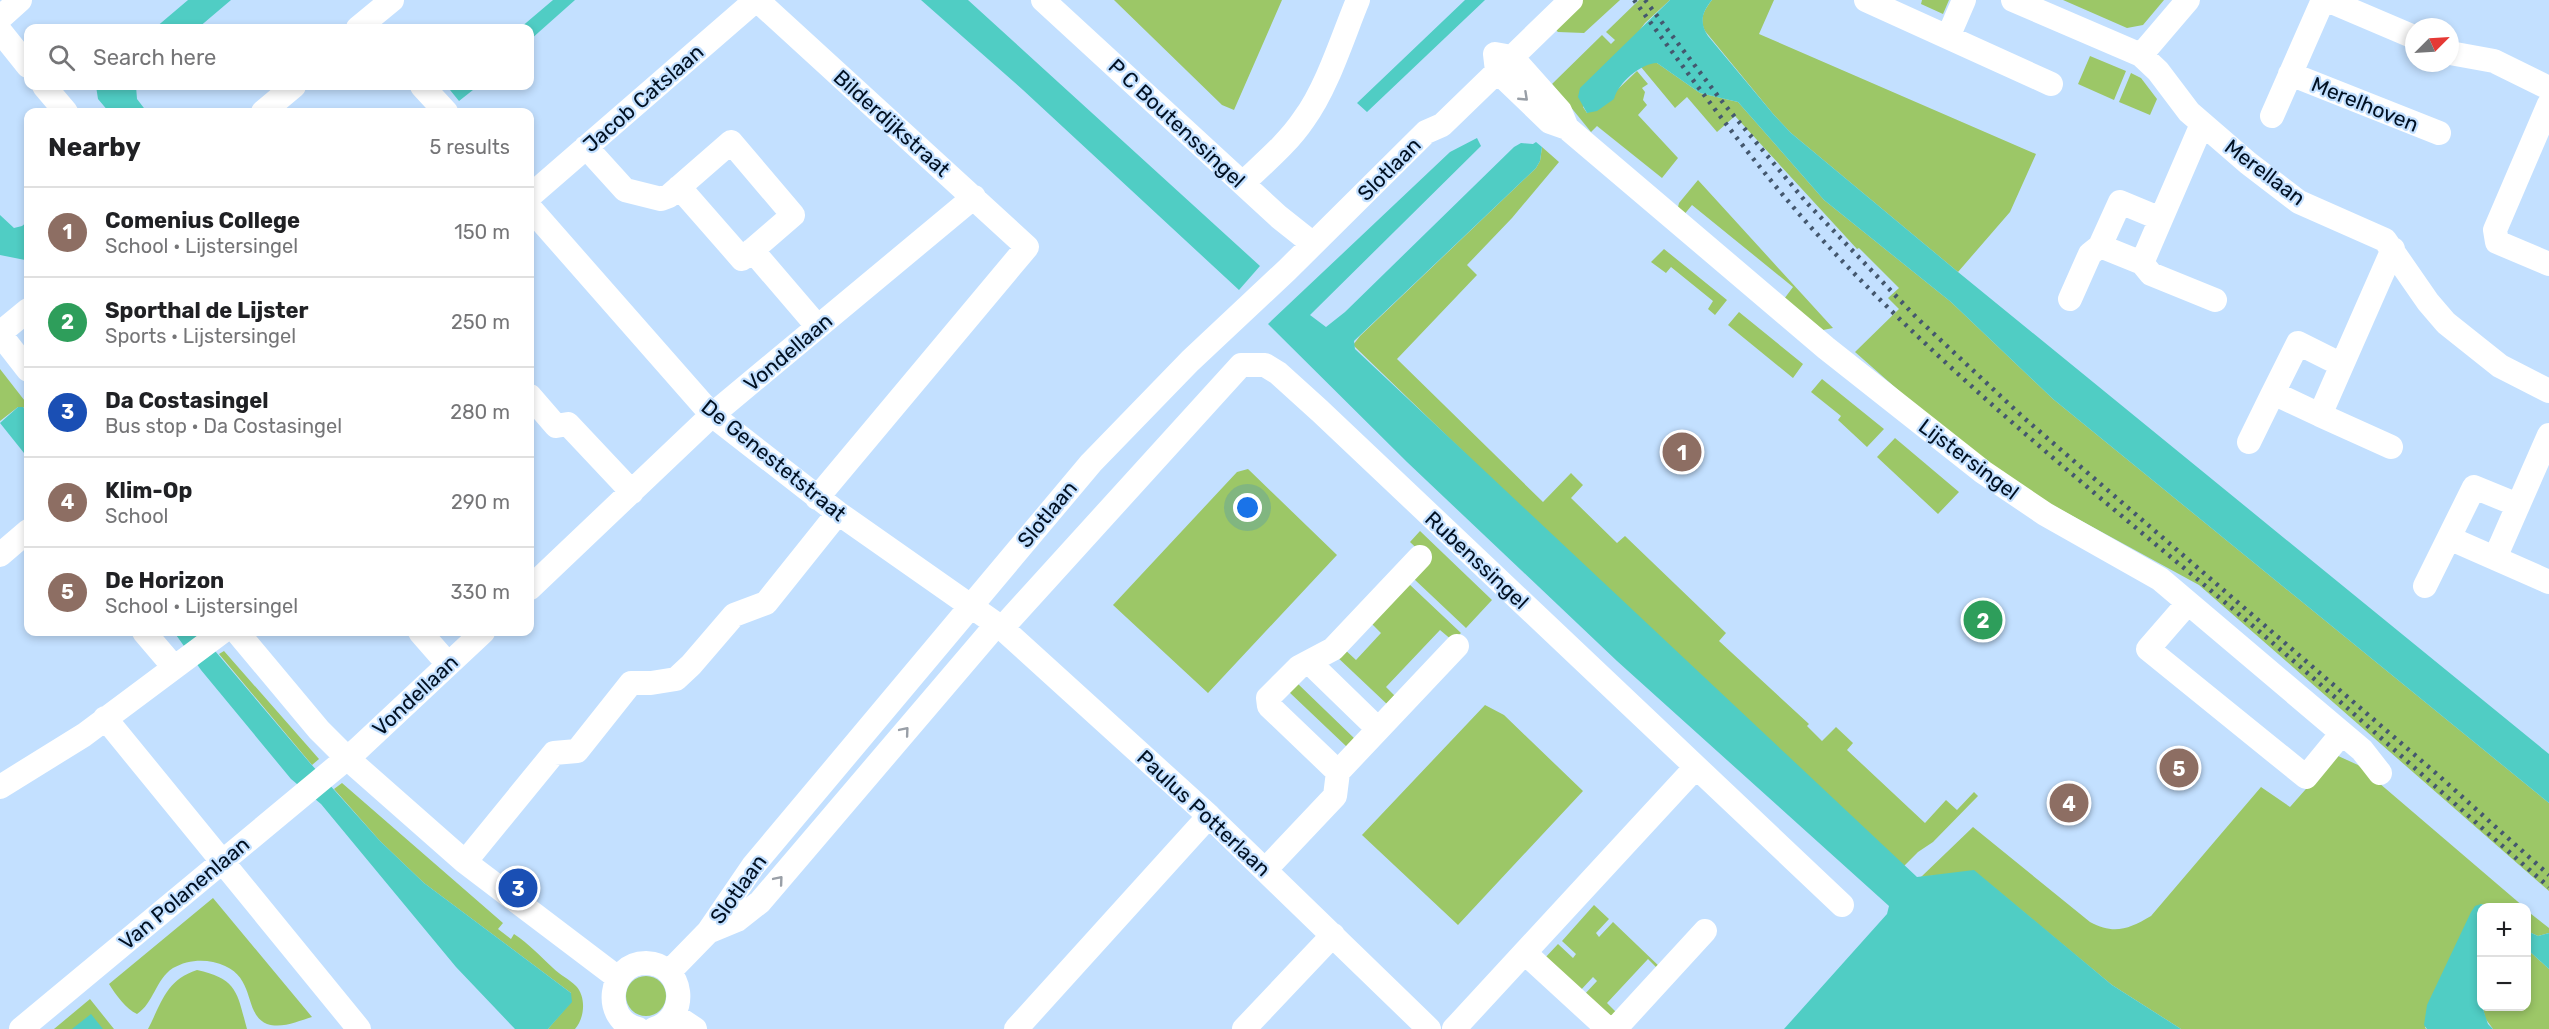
<!DOCTYPE html>
<html lang="en">
<head>
<meta charset="utf-8">
<style>
  :root { --surface:#fff; --page:#f6f6f6; --text:#202124; --muted:#757577; --line:#e0e0e0; --accent:#d93025 }
  body { margin:0; font-family:Rubik,sans-serif; background:var(--page); color:var(--text) }
  .controls { position:absolute; right:18px; bottom:18px; display:grid; overflow:hidden; border-radius:12px; box-shadow:0 3px 9px #0003 }
  .controls button { width:54px; height:54px; display:grid; place-items:center; padding:0; border:0; border-bottom:2px solid var(--line); background:var(--surface); color:var(--text); font:30px sans-serif }
  .compass { position:absolute; left:2405px; top:18px; width:54px; height:54px; border-radius:50%; background:var(--surface); box-shadow:0 3px 9px #0003; rotate:66deg }
  .you { position:absolute; left:1248px; top:508px; width:21px; height:21px; margin:-15px; border:4px solid #fff; border-radius:50%; background:#1a73e8; box-shadow:0 0 0 9px #1a73e833 }
  .badge { display:grid; place-items:center; width:39px; height:39px; border-radius:50%; background:var(--accent); color:#fff; font-size:20px; font-weight:700 }
  .pin { position:absolute; translate:-50% -50%; border:3px solid #fff; box-shadow:0 2px 6px #0006 }
  .list { margin:0; padding:0; list-style:none }
  h2 { display:flex; justify-content:space-between; align-items:center; height:78px; margin:0; padding:0 24px; font-size:26px }
  h2 small { font-size:20px; font-weight:400; color:var(--muted) }
  .list li { display:grid; grid-template-columns:39px 1fr auto; gap:18px; align-items:center; box-sizing:border-box; height:90px; padding:0 24px; border-top:2px solid var(--line) }
  .list b { display:block; font-size:22px; white-space:nowrap }
  .list p { margin:0; font-size:20px; white-space:nowrap; color:var(--muted) }
  .list em { font-size:20px; font-style:normal; color:var(--muted) }
  .icon { flex:none; width:33px; height:33px; fill:none; stroke:currentColor; stroke-width:2; stroke-linecap:round; stroke-linejoin:round }
  .map { position:relative; flex:none; width:2549px; height:1029px; overflow:hidden }
  .search { position:absolute; background:var(--surface); box-shadow:0 3px 9px #0003; left:24px; top:24px; width:510px; height:66px; display:flex; align-items:center; gap:15px; box-sizing:border-box; padding:0 21px; border-radius:12px; color:var(--muted); font-size:22px }
  .panel { position:absolute; background:var(--surface); box-shadow:0 3px 9px #0003; left:24px; top:108px; width:510px; height:528px; border-radius:12px }
  .map>svg:first-child { display:block }
  .green { fill:#9cc767 }
  .water { fill:#50cdc4 }
  .lines { fill:none; stroke-linecap:round; stroke-linejoin:round }
  .minor { stroke:#fff; stroke-width:24 }
  .rail { stroke:#44576e; stroke-width:4.5; stroke-dasharray:3 6; stroke-linecap:butt }
  .oneway { stroke:#999fa7 }
  .labels { text-anchor:middle; dominant-baseline:central; stroke-width:4.5; stroke-linejoin:round; paint-order:stroke }
  .street-label { font-size:21px; fill:#011022; stroke:#c3e0ff }
</style>
</head>
<body>
<div class="map">
<svg width="2549" height="1029" viewBox="0 0 2549 1029">
  <rect width="100%" height="100%" fill="#c3e0ff"/>
  <!-- green -->
  <path class="green" d="M1114,0H1282L1234,110L1222,105Z
    M1579,0H1620L1584,33L1558,32L1553,27Z
    M1639,0H1670L1645,23L1583,107L1587,113L1616,91L1637,71L1648,84L1642,88L1645,92L1643,100L1647,105L1638,115L1678,158L1662,178L1597,126L1591,132L1552,84L1602,35L1611,44L1615,40L1606,32Z
    M1712,0H1774L1759,34L2036,154L2010,212L1958,272L1791,133L1774,115L1705,31C1699,19 1704,10 1712,0Z
    M1922,0H1949L1943,14L1921,4Z
    M2063,0H2164L2143,25L2127,28Z
    M2090,56L2126,71L2114,100L2078,84Z
    M1648,63H1657L1700,93L1738,102L1824,200L1951,302L2053,399L2549,803V891L2199,585L1990,471L1855,352L1899,309L1888,298L1899,288L1859,248L1857,249L1735,116L1717,132L1687,97L1675,108L1641,67Z
    M2131,73L2141,78L2157,99L2150,115L2119,102Z
    M1542,147L1559,162L1512,218L1467,265L1477,275L1397,359L1543,502L1571,473L1583,485L1571,498L1617,543L1625,536L1726,633L1719,641L1809,724L1807,726L1822,741L1836,727L1853,743L1847,750L1925,823L1946,800L1957,810L1974,792L1978,796L1933,842L1918,852L1904,866L1499,486L1353,345L1360,336L1536,168L1540,161Z
    M1698,180L1833,328L1823,330L1784,299L1793,287L1692,205L1683,216L1678,207L1679,203Z
    M1664,249L1727,300L1715,315L1708,309L1713,301L1671,267L1666,273L1651,262Z
    M1739,312L1803,364L1793,378L1728,325Z
    M0,369L28,405V414L23,407H18L0,421Z
    M1822,379L1884,429L1867,447L1838,420L1841,416L1811,392Z
    M1895,438L1959,492L1938,514L1877,457Z
    M1248,469L1337,555L1208,693L1113,605L1237,472Z
    M1420,531L1492,600L1466,628L1413,578L1429,560L1410,542Z
    M1408,583L1461,633L1453,641L1440,630L1386,687L1399,700L1389,706L1335,655L1342,647L1356,660L1381,633L1371,623Z
    M224,651L319,759L312,765L219,654Z
    M1296,682L1355,739L1347,747L1288,691Z
    M1485,705L1504,715L1583,791L1458,925L1362,835Z
    M2336,755L2358,765L2524,907H2490L2481,904L2425,1028L2427,1029H2181L2112,985L1974,871L1921,877L1973,827L2090,922C2114,935 2129,929 2151,916L2261,787L2290,807Z
    M342,783L503,923L498,929L511,939L514,934C529,944 540,956 553,968C560,975 569,979 576,986C587,998 584,1019 575,1029H548L571,1002V993L424,883L380,841L334,789Z
    M213,898L312,1017C298,1021 282,1029 267,1024C241,1013 259,972 213,962C200,959 185,961 173,968C155,980 154,1003 137,1014C126,1009 116,995 109,984Z
    M1594,905L1609,919L1596,933L1599,937L1613,922L1661,968L1659,970L1648,959L1607,1003L1618,1014L1609,1016L1583,996L1597,981L1593,977L1579,992L1544,959L1558,944L1573,958L1576,954L1562,941Z
    M2526,910L2549,928V933L2538,936L2527,931Z
    M2527,949L2549,969V1029H2493L2485,1018L2483,1007L2526,1006Z
    M197,970C238,979 237,993 247,1029H148C162,1002 166,980 197,970Z
    M626 996a20 20 0 1 1 40 0a20 20 0 1 1-40 0Z
    M90,999L114,1029H54Z"/>
  <!-- water -->
  <path class="water" d="M188,0H231L198,28H155Z
    M553,0H575L530,40V28H520Z
    M921,0H968L1260,266L1239,290L1023,90Z
    M1465,0H1485L1367,112L1357,103Z
    M1670,0H1712C1702,12 1699,22 1708,36L1774,115L1791,133L1958,272L2549,754V803L2053,399L1951,302L1824,200L1738,102L1700,93L1657,63C1641,63 1618,83 1614,99L1597,111L1587,113L1578,97L1580,88Z
    M96,86H136L137,99L147,112H109L98,99Z
    M455,86H478L459,101L450,90Z
    M1477,138L1481,146L1310,315L1326,327L1345,312L1514,147L1521,143L1533,144L1536,142L1542,147L1540,161L1536,168L1354,341L1355,349L1917,877L1974,870L2112,985L2181,1029H1784L1887,914L1889,906L1617,661L1407,462L1268,324L1450,152Z
    M0,215L14,228L22,226L28,221V258L25,260L0,255Z
    M18,407H23L28,414V458L0,423Z
    M174,632H199L310,763L380,841L424,883L571,993L572,1002L548,1029H515L456,967L321,804L291,779L201,670Z
    M2481,904L2490,907L2482,908V1006L2488,1024L2493,1029H2427L2424,1025L2427,1005L2471,912L2475,906Z
    M2527,931L2538,936L2549,933V969L2527,949Z
    M91,1014L103,1029H72Z"/>
  <g class="lines">
    <!-- minor -->
    <path class="minor" d="M757,0L1027,247L817,498
      M1043,0L1279,217L1313,244
      M1866,0L2051,84
      M2013,0L2141,55L2158,71L2189,112L2248,163L2299,202L2385,240L2428,302L2446,323L2500,366L2549,391
      M2327,0L2414,37
      M0,18L20,0
      M358,28L392,0
      M0,31L28,66
      M1948,37L1964,0
      M2450,53L2494,61L2549,88
      M2141,55L2188,0
      M2290,74L2439,133
      M44,86L66,112
      M422,86L446,112
      M2549,104L2495,230L2497,242L2549,264
      M263,112L294,86
      M2272,116L2323,0
      M1567,128L1560,111L1512,57L1495,54L1497,71L1550,122L1567,128L1826,348L1983,472L2045,514L2160,579L2362,750L2380,773
      M586,147L625,190L661,199L669,196L731,142L793,215L742,259L679,187
      M1243,183C1264,163 1288,143 1304,119C1327,88 1343,36 1358,0
      M530,196L756,0
      M530,208L712,415L838,513L1002,628L1209,816L1429,1029
      M2161,219L2120,202L2100,246L2142,263L2202,124
      M752,250L818,327
      M2142,263L2151,274L2215,300
      M2070,299L2090,254L2100,246
      M0,333L28,310
      M0,334L28,370
      M2342,365L2298,343L2273,393L2320,415L2393,249
      M530,396L556,426L568,424L632,492
      M2320,415L2391,447
      M2249,442L2273,393
      M2449,538L2549,582
      M0,555L28,531
      M2495,558L2549,435
      M2425,586L2474,487L2518,505
      M530,588L712,415L974,197
      M2188,603L2148,649L2306,777L2342,733
      M1002,628L1241,365H1265L1278,373L1320,411L1842,905
      M144,632L173,666
      M237,632L319,730L347,758L465,862L618,978
      M420,632L448,664
      M1309,662L1378,729
      M105,718L359,1029
      M1338,772L1269,706L1268,698L1299,667L1333,649L1420,557
      M0,787L84,735L222,632
      M465,862L554,753L577,751L631,683H651L676,679L691,665L734,615L766,603L838,513
      M1265,870L1335,796L1338,772L1457,646
      M708,932L737,920L760,902L997,624
      M1525,953L1608,1029
      M669,972L708,932L753,866L1091,463L1190,361L1287,270L1426,132L1442,125L1571,0
      M674,1015L695,1029
      M21,1029L358,749L483,632
      M638,1029C601,1020 608,963 646,963C685,964 690,1018 654,1029
      M1016,1029L1209,816
      M1244,1029L1333,935
      M1454,1029L1696,767
      M1615,1029L1705,931"/>
    <!-- rail -->
    <path class="rail" d="M1634,0C1696,84 1757,170 1829,247C1955,382 2099,496 2240,615C2345,704 2446,797 2549,887
      M1645,0L1724,104L1806,202L1917,318L2024,418L2438,775L2549,875"/>
  </g>
  <!-- one-way arrows -->
  <defs><path id="oneway-chevron" d="M-2-3.5L2.5 0L-2 3.5" fill="none" stroke-width="1.6" stroke-linecap="round" stroke-linejoin="round" transform="scale(1.5)"/></defs>
  <g class="oneway">
    <use href="#oneway-chevron" transform="translate(1524 97) rotate(43)"/>
    <use href="#oneway-chevron" transform="translate(905 731) rotate(-50)"/>
    <use href="#oneway-chevron" transform="translate(779 880) rotate(-50)"/>
  </g>
  <g class="labels">
    <!-- street labels -->
    <g class="street-label">
      <text transform="translate(643 98) rotate(-41)">Jacob Catslaan</text>
      <text transform="translate(2365 104) rotate(22)">Merelhoven</text>
      <text transform="translate(892 123) rotate(42)">Bilderdijkstraat</text>
      <text transform="translate(1177 123) rotate(43)">P C Boutenssingel</text>
      <text transform="translate(1389 169) rotate(-45)">Slotlaan</text>
      <text transform="translate(2265 172) rotate(37)">Merellaan</text>
      <text transform="translate(788 352) rotate(-40)">Vondellaan</text>
      <text transform="translate(1969 459) rotate(37)">Lijstersingel</text>
      <text transform="translate(774 460) rotate(39)">De Genestetstraat</text>
      <text transform="translate(1047 514) rotate(-50)">Slotlaan</text>
      <text transform="translate(1477 560) rotate(43)">Rubenssingel</text>
      <text transform="translate(415 695) rotate(-43)">Vondellaan</text>
      <text transform="translate(1204 813) rotate(43)">Paulus Potterlaan</text>
      <text transform="translate(738 889) rotate(-54)">Slotlaan</text>
      <text transform="translate(184 893) rotate(-40)">Van Polanenlaan</text>
    </g>
  </g>
</svg>
<div class="controls">
<button>+</button>
<button>−</button>
</div>
<svg class="compass" viewBox="-18 -18 36 36"><path d="M0-13l5 13h-10z" fill="#e53935"/><path d="M0 13l5-13h-10z" fill="#757577"/></svg>
<div class="you"></div>
<div class="pin badge" style="left:1682px;top:452px;background:#8d6e63">1</div>
<div class="pin badge" style="left:1983px;top:620px;background:#2e9e5b">2</div>
<div class="pin badge" style="left:518px;top:888px;background:#1a4fb4">3</div>
<div class="pin badge" style="left:2069px;top:803px;background:#8d6e63">4</div>
<div class="pin badge" style="left:2179px;top:768px;background:#8d6e63">5</div>
<div class="search"><svg class="icon" aria-label="search" viewBox="0 0 24 24"><circle cx="10" cy="10" r="6"/><path d="M15 15l6 6"/></svg>Search here</div>
<section class="panel">
<h2>Nearby<small>5 results</small></h2>
<ul class="list">
<li><span class="badge" style="background:#8d6e63">1</span><div><b>Comenius College</b><p>School · Lijstersingel</p></div><em>150 m</em></li>
<li><span class="badge" style="background:#2e9e5b">2</span><div><b>Sporthal de Lijster</b><p>Sports · Lijstersingel</p></div><em>250 m</em></li>
<li><span class="badge" style="background:#1a4fb4">3</span><div><b>Da Costasingel</b><p>Bus stop · Da Costasingel</p></div><em>280 m</em></li>
<li><span class="badge" style="background:#8d6e63">4</span><div><b>Klim-Op</b><p>School</p></div><em>290 m</em></li>
<li><span class="badge" style="background:#8d6e63">5</span><div><b>De Horizon</b><p>School · Lijstersingel</p></div><em>330 m</em></li>
</ul>
</section>
</div>
</body>
</html>
